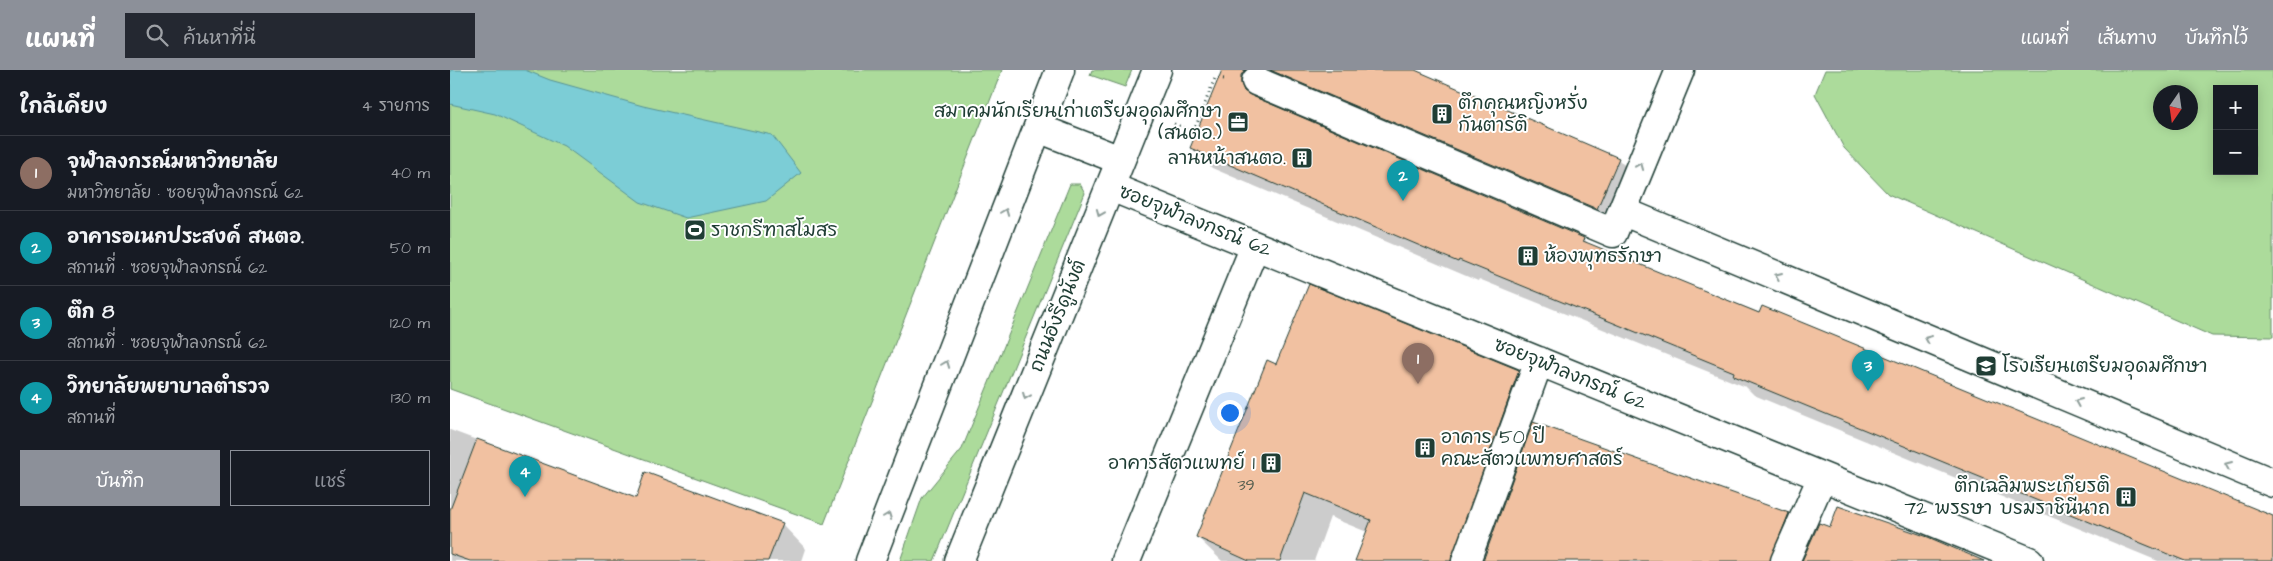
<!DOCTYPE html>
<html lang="th">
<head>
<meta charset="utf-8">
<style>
  :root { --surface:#171b24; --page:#242831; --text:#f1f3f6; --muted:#9ea1a6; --line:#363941; --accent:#8c9099 }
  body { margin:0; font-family:"Architects Daughter","Playpen Sans Thai",sans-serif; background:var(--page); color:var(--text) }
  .controls { position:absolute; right:15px; top:15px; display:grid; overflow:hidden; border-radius:0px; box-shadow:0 2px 12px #0003 }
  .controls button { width:45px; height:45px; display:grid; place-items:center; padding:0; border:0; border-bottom:1px solid var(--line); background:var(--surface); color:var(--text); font:25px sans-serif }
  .compass { position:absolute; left:1703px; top:15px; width:45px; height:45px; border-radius:50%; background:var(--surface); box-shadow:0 2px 12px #0003; rotate:193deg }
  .you { position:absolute; left:779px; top:342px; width:18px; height:18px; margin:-12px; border:4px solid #fff; border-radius:50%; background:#1a73e8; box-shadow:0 0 0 8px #1a73e833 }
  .badge { display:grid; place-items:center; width:32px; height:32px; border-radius:50%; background:var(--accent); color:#fff; font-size:16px; font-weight:700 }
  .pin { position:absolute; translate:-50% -41px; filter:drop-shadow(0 1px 2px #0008) }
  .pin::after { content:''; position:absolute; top:26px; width:18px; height:15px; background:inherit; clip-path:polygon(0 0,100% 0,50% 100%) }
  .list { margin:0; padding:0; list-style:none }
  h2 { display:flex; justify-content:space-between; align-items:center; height:65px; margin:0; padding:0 20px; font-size:21px }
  h2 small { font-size:16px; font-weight:400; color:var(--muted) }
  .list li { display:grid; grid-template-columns:32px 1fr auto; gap:15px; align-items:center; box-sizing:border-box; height:75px; padding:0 20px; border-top:1px solid var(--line) }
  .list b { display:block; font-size:19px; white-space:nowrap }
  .list p { margin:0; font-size:16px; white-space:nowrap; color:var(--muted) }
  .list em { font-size:16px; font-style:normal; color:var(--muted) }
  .actions { display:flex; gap:10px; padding:15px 20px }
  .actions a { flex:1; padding:11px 0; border:1px solid var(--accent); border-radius:0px; text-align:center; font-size:18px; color:var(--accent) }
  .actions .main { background:var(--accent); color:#fff }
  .icon { flex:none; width:28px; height:28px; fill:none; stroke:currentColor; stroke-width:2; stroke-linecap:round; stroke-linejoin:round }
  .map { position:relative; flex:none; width:1823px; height:491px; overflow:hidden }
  header { display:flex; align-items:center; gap:30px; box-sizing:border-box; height:70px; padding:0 25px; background:var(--accent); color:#fff }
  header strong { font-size:24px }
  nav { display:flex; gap:28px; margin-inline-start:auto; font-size:18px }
  .search { width:350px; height:45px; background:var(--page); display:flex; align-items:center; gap:12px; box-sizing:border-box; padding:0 18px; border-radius:0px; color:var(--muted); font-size:19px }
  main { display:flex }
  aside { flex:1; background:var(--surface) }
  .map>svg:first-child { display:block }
  .green { fill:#acdb9b; stroke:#668c68; fill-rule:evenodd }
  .water { fill:#7ccdd6; stroke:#579395 }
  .shadow { fill:#0003 }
  .building { fill:#f1c1a1; stroke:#1f3d34 }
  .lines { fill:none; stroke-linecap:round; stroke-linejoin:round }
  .minor-casing { stroke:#1f3d34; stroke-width:31 }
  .major-casing { stroke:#1f3d34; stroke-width:31 }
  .path { stroke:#1f3d34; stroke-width:3; stroke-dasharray:1 4; stroke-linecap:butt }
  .minor { stroke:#fff; stroke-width:28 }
  .major { stroke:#fff; stroke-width:28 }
  .oneway { stroke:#8f9e9a }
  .labels { text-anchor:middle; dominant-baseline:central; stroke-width:4; stroke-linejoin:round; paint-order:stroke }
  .number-label { font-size:16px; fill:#545e4f }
  .poi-label { font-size:19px; fill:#1f3d34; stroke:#fff; text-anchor:start }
  .street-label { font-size:19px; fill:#1f3d34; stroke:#fff }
</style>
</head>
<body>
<header>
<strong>แผนที่</strong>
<div class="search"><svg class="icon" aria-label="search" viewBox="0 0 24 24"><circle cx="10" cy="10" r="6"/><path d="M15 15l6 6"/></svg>ค้นหาที่นี่</div>
<nav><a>แผนที่</a><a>เส้นทาง</a><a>บันทึกไว้</a></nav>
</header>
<main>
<aside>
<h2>ใกล้เคียง<small>4 รายการ</small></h2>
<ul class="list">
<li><span class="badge" style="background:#8d6e63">1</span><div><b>จุฬาลงกรณ์มหาวิทยาลัย</b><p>มหาวิทยาลัย · ซอยจุฬาลงกรณ์ 62</p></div><em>40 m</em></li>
<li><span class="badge" style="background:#0f9aa8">2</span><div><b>อาคารอเนกประสงค์ สนตอ.</b><p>สถานที่ · ซอยจุฬาลงกรณ์ 62</p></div><em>50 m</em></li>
<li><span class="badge" style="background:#0f9aa8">3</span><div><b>ตึก 8</b><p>สถานที่ · ซอยจุฬาลงกรณ์ 62</p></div><em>120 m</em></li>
<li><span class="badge" style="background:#0f9aa8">4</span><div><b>วิทยาลัยพยาบาลตำรวจ</b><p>สถานที่</p></div><em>130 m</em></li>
</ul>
<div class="actions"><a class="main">บันทึก</a><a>แชร์</a></div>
</aside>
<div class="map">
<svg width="1823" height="491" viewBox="0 0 1823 491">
  <rect width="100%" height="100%" fill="#fff"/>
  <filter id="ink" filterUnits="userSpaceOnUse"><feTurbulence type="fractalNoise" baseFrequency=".02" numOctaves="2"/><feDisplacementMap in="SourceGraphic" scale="10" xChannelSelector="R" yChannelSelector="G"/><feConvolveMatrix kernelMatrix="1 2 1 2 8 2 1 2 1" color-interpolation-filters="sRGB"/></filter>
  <g filter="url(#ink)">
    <!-- green -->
    <path class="green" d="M0,0H552L374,454L0,319Z
      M642,0H682L675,17L640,5Z
      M1375,0H1823V267L1762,266L1438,124L1394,78L1365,24ZM1767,19H1804V101H1767ZM1740,22V52H1710V22Z
      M620,114H630L635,123L484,491H450L472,428L512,379Z"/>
    <!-- water -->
    <path class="water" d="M0,0H75L100,10L193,36L322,65L351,103L316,131L236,148L190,132L114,76L45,44L0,34Z"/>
    <!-- shadow -->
    <path class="shadow" d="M783,0H961L1168,89L1188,109L1167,158L811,26L810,31L1134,169L1140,175L1823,447V491H1708L1304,325L1296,317L1029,209L1028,211L762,98L742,78Z
      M826,295L1068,301L1093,326L1083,353L1339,444L1363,469L1505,491H906L917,462L880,447L864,491H772L747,467Z
      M0,360L186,430L332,454L356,479L352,491H0Z"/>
    <!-- building -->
    <path class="building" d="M772,0H795L791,5V13L794,21L800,25L1134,168L1133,171L1309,243L1312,236L1823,446V491H1735L1283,306L1284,302L1009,190L1008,192L740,78Z
      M820,0H965L1169,88L1147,139Z
      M859,214L1069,300L1001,491H905L921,450L855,423L830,491H799L746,467L817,290L826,294Z
      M1083,352L1339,443L1320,491H1033Z
      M27,369L186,428L195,402L333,453L318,491H20L0,484V440Z
      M1388,436L1478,467L1534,491H1352L1369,453L1380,457Z"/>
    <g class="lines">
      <!-- minor casing -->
      <g class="minor-casing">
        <path id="minor" d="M806,11L1163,163L1230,0
          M588,58L670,90
          M661,117L1579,491
          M1172,141L1823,413
          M676,491L805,176
          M1016,491L1089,291
          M1335,491L1372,407"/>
      </g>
      <!-- major casing -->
      <g class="major-casing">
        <path id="major" d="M420,491L610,0
          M509,491L707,0"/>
      </g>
      <!-- path -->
      <path class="path" d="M724,54L747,63
        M744,61L765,8L775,9"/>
      <!-- minor -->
      <use href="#minor" class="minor"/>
      <!-- major -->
      <use href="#major" class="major"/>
    </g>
    <!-- one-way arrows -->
    <defs><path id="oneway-chevron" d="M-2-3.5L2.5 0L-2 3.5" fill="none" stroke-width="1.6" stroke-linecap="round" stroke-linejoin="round" transform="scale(1.25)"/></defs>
    <g class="oneway">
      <use href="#oneway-chevron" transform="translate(1190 96) rotate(-68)"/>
      <use href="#oneway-chevron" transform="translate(555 142) rotate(-69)"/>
      <use href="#oneway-chevron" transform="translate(650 143) rotate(112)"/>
      <use href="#oneway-chevron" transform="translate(1328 206) rotate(-157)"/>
      <use href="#oneway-chevron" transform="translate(1478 269) rotate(-157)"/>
      <use href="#oneway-chevron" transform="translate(496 294) rotate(-69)"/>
      <use href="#oneway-chevron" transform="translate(576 326) rotate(112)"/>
      <use href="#oneway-chevron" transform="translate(1628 332) rotate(-157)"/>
      <use href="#oneway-chevron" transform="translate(1778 395) rotate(-157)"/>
      <use href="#oneway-chevron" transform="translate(438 446) rotate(-69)"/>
    </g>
  </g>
  <!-- icons -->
  <defs>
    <g id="building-square" transform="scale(1.125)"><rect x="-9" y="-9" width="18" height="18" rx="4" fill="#1f3d34" stroke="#fff"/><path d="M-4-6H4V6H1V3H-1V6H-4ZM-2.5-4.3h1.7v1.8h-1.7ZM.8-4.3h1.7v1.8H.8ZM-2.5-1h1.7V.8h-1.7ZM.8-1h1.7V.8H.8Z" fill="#fff"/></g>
    <g id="office-square" transform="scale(1.125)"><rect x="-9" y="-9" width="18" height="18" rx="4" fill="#1f3d34" stroke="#fff"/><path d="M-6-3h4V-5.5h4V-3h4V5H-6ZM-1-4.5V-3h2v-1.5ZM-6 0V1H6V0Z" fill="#fff"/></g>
    <g id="stadium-square" transform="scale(1.125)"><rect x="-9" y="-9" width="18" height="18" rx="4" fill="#1f3d34" stroke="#fff"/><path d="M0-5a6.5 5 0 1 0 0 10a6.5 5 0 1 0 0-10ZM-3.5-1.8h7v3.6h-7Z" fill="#fff"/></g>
    <g id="school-square" transform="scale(1.125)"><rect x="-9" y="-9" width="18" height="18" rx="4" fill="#1f3d34" stroke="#fff"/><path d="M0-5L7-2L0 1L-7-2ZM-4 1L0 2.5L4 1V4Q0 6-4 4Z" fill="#fff"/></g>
  </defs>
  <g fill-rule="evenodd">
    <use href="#building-square" x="992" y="44"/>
    <use href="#office-square" x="788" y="52"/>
    <use href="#building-square" x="852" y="88"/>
    <use href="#stadium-square" x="245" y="160"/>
    <use href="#building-square" x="1078" y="186"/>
    <use href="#school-square" x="1536" y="296"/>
    <use href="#building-square" x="975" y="378"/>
    <use href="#building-square" x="821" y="393"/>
    <use href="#building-square" x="1676" y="427"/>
  </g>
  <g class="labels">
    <!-- number labels -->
    <g class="number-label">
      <text x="796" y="415">39</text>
    </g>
    <!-- poi labels -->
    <g class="poi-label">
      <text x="1008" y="33">ตึกคุณหญิงหรั่ง<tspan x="1008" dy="22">กันตารัติ</tspan></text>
      <text x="772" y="41" text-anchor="end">สมาคมนักเรียนเก่าเตรียมอุดมศึกษา<tspan x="772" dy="22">(สนตอ.)</tspan></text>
      <text x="836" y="88" text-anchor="end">ลานหน้าสนตอ.</text>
      <text x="261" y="160">ราชกรีฑาสโมสร</text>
      <text x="1094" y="186">ห้องพุทธรักษา</text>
      <text x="1552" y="296">โรงเรียนเตรียมอุดมศึกษา</text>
      <text x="991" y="367">อาคาร 50 ปี<tspan x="991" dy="22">คณะสัตวแพทยศาสตร์</tspan></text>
      <text x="805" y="393" text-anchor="end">อาคารสัตวแพทย์ 1</text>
      <text x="1660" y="416" text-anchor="end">ตึกเฉลิมพระเกียรติ<tspan x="1660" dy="22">72 พรรษา บรมราชินีนาถ</tspan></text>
    </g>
    <!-- street labels -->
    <g class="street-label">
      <text transform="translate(745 151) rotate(22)">ซอยจุฬาลงกรณ์ 62</text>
      <text transform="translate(608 246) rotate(-68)">ถนนอังรีดูนังต์</text>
      <text transform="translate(1120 304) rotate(22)">ซอยจุฬาลงกรณ์ 62</text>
    </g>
  </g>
</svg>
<div class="controls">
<button>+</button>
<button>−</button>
</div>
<svg class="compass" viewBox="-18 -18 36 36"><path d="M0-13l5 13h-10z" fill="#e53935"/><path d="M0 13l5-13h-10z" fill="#9ea1a6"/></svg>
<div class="you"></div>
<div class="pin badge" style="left:968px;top:314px;background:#8d6e63">1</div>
<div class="pin badge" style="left:953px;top:131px;background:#0f9aa8">2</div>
<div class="pin badge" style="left:1418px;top:321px;background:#0f9aa8">3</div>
<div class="pin badge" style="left:75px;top:427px;background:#0f9aa8">4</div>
</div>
</main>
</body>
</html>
